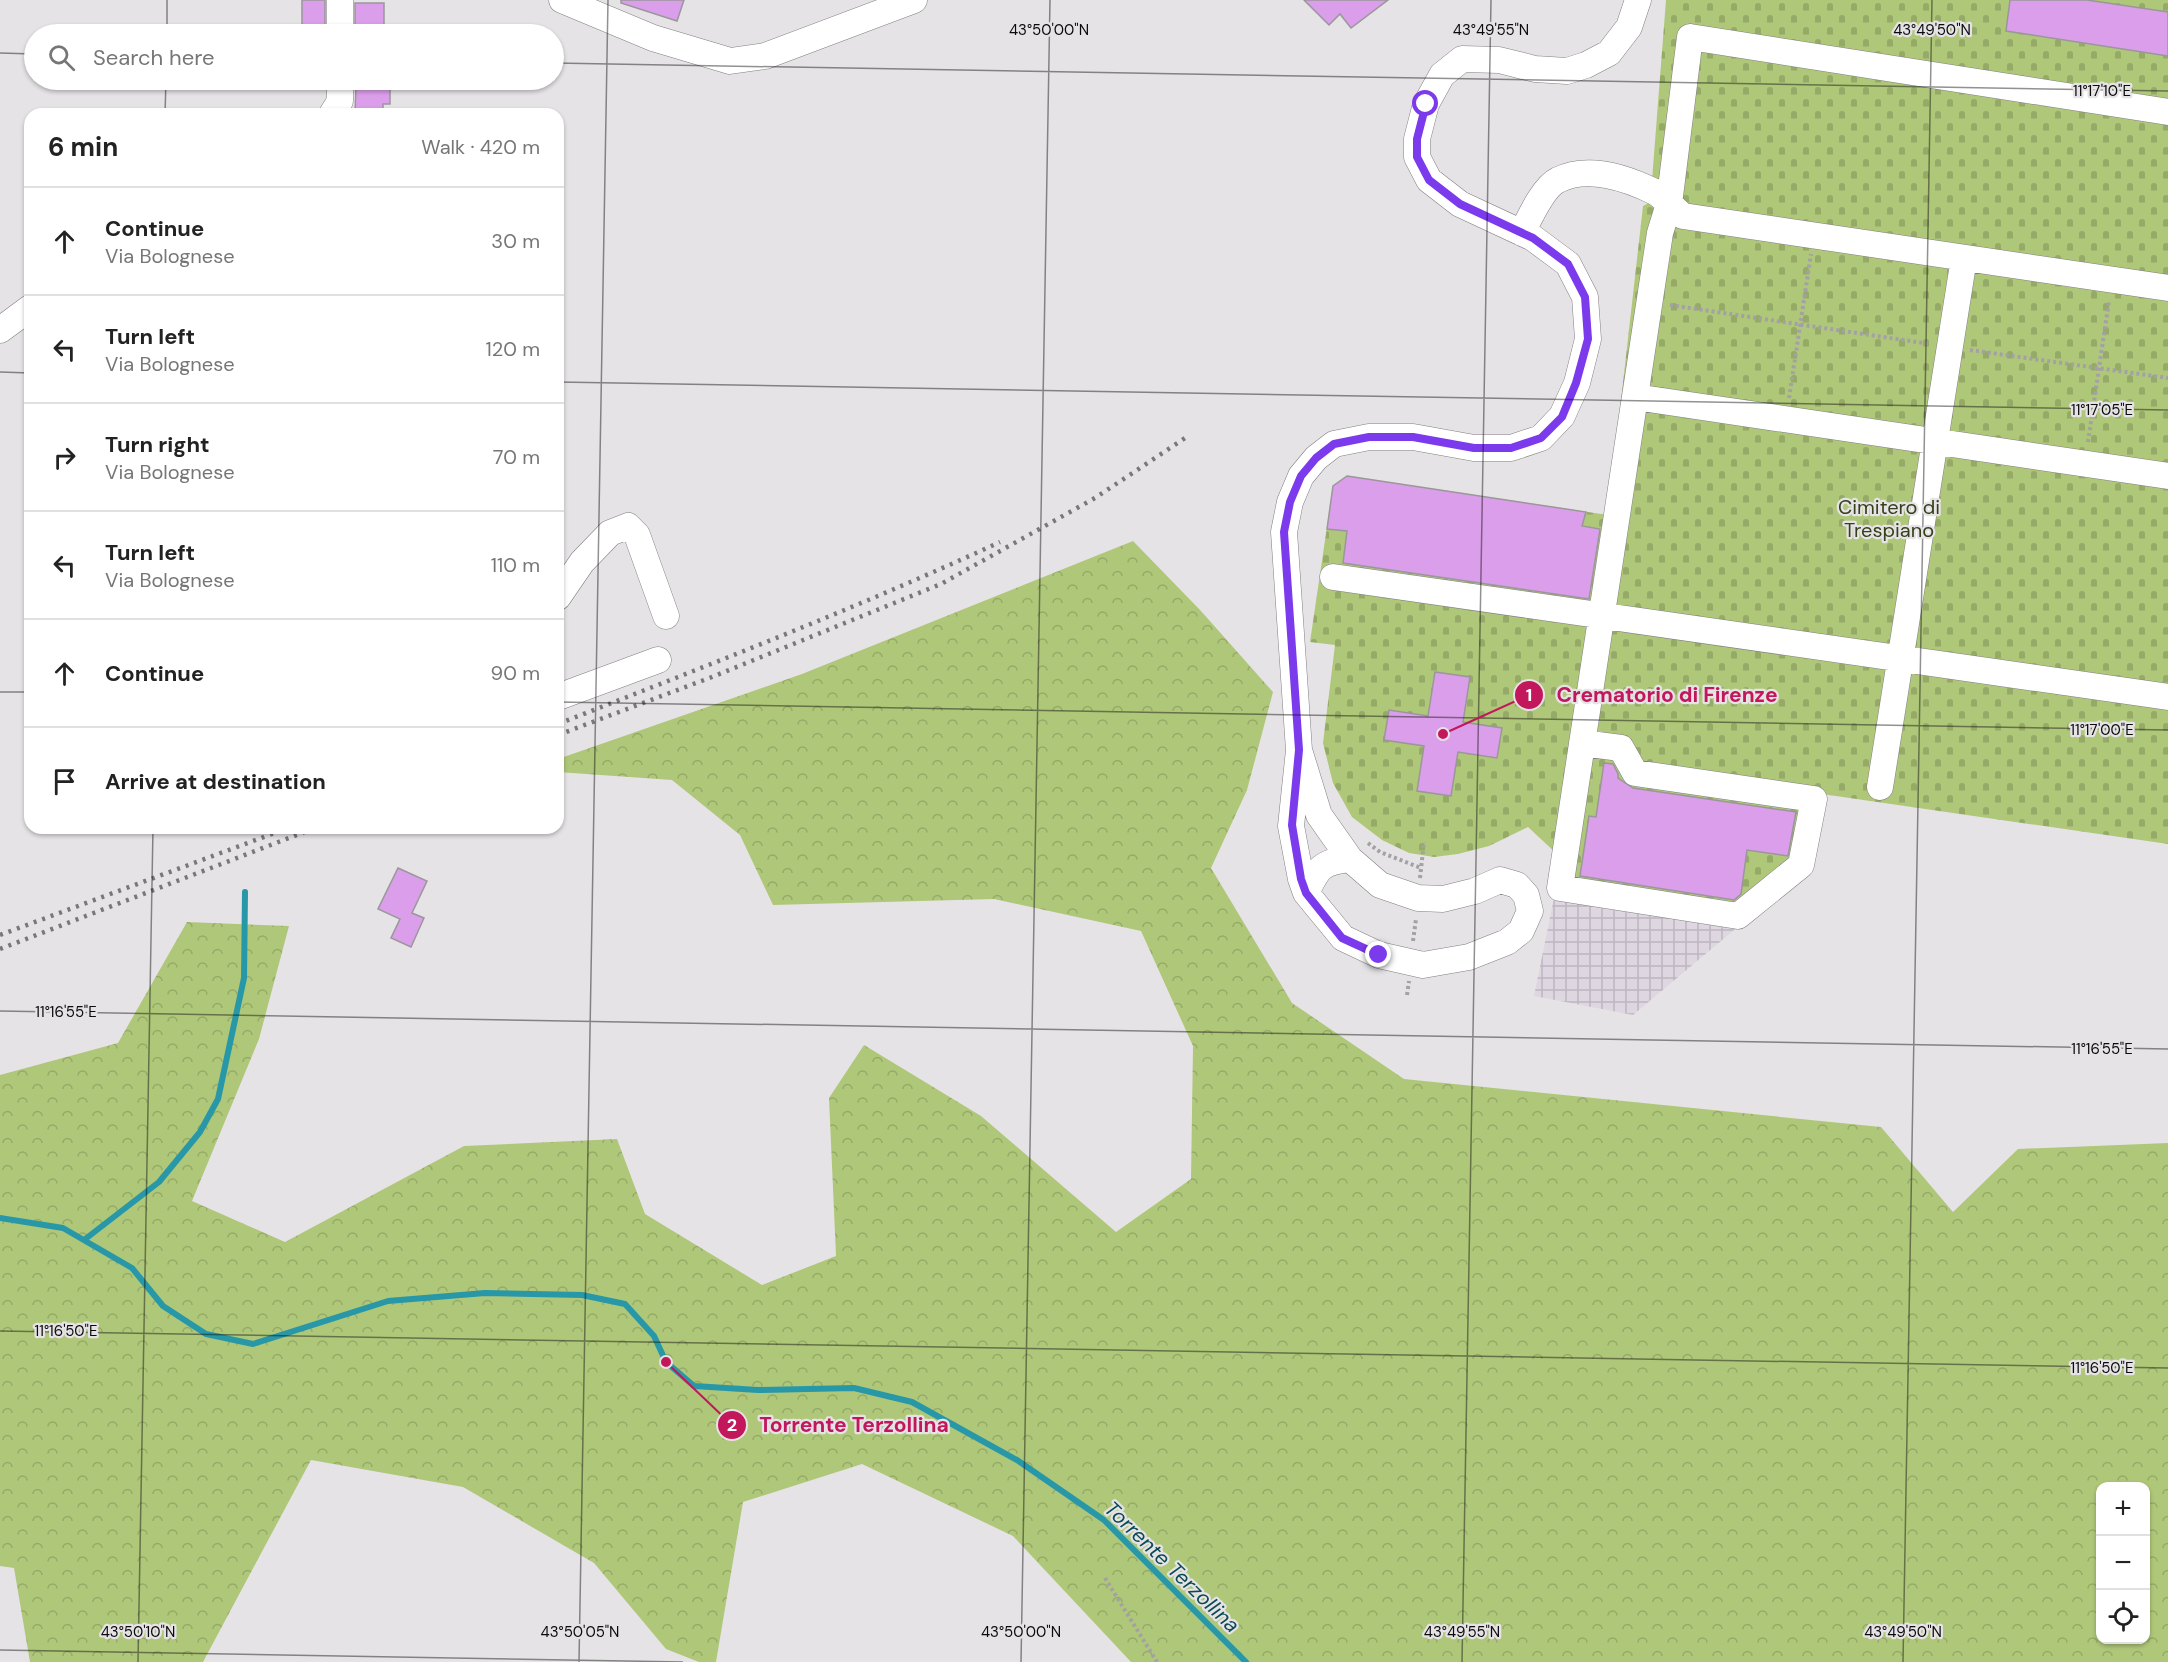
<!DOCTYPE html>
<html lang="en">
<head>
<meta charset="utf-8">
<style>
  :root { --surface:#fff; --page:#f6f6f6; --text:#222; --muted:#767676; --line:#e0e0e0 }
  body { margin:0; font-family:"DM Sans",sans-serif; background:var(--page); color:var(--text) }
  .controls { position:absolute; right:18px; bottom:18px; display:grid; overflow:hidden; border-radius:12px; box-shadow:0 2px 4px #0004 }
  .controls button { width:54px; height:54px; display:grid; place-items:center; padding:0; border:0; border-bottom:2px solid var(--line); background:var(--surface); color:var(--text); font:30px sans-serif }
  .stop { position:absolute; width:18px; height:18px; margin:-14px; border:4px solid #7c3aed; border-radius:50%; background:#fff }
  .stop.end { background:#7c3aed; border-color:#fff; box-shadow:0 2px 6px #0008 }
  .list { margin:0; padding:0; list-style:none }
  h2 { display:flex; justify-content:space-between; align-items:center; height:78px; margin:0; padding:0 24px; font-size:26px }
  h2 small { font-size:20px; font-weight:400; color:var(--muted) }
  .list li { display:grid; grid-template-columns:39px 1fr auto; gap:18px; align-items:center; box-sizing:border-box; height:108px; padding:0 24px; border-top:2px solid var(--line) }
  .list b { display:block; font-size:22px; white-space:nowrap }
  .list p { margin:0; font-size:20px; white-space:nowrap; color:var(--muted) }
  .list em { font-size:20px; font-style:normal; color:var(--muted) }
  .icon { flex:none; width:33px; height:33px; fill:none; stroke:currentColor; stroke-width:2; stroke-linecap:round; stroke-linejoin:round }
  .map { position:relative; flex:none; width:2168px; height:1662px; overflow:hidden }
  .search { position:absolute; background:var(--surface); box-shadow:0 2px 4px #0004; left:24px; top:24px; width:540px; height:66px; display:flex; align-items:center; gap:15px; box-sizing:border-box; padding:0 21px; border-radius:33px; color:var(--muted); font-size:22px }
  .panel { position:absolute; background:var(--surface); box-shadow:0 2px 4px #0004; left:24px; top:108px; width:540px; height:726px; border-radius:18px }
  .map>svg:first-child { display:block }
  .industrial { fill:url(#industrial-grid) }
  .forest { fill:url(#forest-crowns); fill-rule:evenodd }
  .cemetery { fill:url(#cemetery-stones) }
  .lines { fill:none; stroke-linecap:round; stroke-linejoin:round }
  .stream { stroke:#2898a8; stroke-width:6 }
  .building { fill:#db9eea; stroke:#9a979a; stroke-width:1.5 }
  .minor-casing { stroke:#827f82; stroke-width:27 }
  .path { stroke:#a4a1a4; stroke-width:4; stroke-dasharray:3 3; stroke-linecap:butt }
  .minor { stroke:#fff; stroke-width:26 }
  .rail { stroke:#797779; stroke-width:4.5; stroke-dasharray:3 6; stroke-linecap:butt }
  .route { stroke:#7c3aed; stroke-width:8 }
  .ticks { fill:none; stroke:#0c0b0c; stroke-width:1.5; stroke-opacity:0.45 }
  .labels { text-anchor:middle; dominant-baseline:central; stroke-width:4.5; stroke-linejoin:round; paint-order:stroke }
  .park-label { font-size:20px; fill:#35401a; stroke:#e6e3e6 }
  .water-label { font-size:21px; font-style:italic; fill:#0a4a53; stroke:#e6e3e6 }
  .ticks-label { font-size:15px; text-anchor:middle; fill:#0c0b0c; stroke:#e6e3e6; stroke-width:4.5; stroke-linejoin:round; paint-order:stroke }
  .leader { fill:none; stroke:#c2185b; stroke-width:2 }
  .callout-dot { fill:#c2185b; stroke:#e6e3e6; stroke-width:2 }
  .mark-label { font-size:18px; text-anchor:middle; font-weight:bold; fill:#fff }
  .callout-label { font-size:21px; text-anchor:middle; font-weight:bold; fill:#c2185b; stroke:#e6e3e6; stroke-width:4.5; stroke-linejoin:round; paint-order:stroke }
</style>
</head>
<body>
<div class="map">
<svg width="2168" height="1662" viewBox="0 0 2168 1662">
  <defs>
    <pattern id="industrial-grid" width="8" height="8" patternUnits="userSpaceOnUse" patternTransform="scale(1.5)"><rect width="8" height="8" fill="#ded6e0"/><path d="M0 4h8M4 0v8" fill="none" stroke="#bdb6bf"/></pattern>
    <pattern id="forest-crowns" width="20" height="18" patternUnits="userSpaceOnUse" patternTransform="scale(1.5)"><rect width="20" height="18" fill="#afc779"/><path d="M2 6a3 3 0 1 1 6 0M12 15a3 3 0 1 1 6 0" fill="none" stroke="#95aa67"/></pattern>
    <pattern id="cemetery-stones" width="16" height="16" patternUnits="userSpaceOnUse" patternTransform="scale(1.5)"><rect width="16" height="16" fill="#afc779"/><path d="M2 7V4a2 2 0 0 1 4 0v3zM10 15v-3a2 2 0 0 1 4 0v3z" fill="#95aa67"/></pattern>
  </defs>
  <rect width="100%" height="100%" fill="#e6e3e6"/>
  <!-- industrial -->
  <path class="industrial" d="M1555,893L1740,925L1633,1015L1534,996Z"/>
  <!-- forest -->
  <path class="forest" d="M1133,541L1201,611L1273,692L1247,790L1211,868L1292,1003L1404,1079L1881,1127L1953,1212L2018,1149L2168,1143V1662H1131L1013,1536L862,1464L743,1502L716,1662H699L666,1649L594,1563L463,1487L311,1460L203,1662H30L14,1568L0,1566V1075L118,1043L187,922L289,926L259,1039L192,1201L285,1242L464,1146L617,1139L645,1214L762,1285L836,1256L829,1098L864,1045L981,1116L1116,1232L1191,1179L1193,1046L1141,931L994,899L773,905L740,835L672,780L558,772V759L802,674ZM2100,1486H2146V1640H2100Z"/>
  <!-- cemetery -->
  <path class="cemetery" d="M1666,0H2168V844L1822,794L1812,870L1740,925L1555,893L1557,854L1528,827L1489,846L1458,854L1434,857L1409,853L1382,840L1352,817L1333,783L1323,743L1335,645L1310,642L1333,486L1347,476L1608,515L1643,206L1656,199L1652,180Z"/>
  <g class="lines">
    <!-- stream -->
    <path class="stream" d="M0,1218L63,1228L132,1268L163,1306L206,1334L253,1344L388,1301L485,1293L582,1295L625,1304L654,1336L666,1362L694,1386L758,1390L854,1388L912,1402L1017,1460L1104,1520L1246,1662
      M84,1240L159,1182L200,1132L218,1099L244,978L245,892"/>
  </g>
  <!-- building -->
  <path class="building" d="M302,0H325V34H302Z
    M621,0H684L677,21L621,3Z
    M1304,0H1388L1351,28L1340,14L1329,25Z
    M2010,0H2087L2168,12V56L2006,31Z
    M355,3H384V34H355Z
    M356,85L390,86V104H383V114H355Z
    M1347,476L1586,512L1582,526L1600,529L1589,599L1343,563L1347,531L1327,529L1333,486Z
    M1435,672L1470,677L1463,722L1502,728L1497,758L1458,752L1451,796L1417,791L1424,746L1384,740L1389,710L1428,716Z
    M1604,763L1613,764L1618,774V778L1633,788L1796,812L1788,856L1747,850L1741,894L1734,900L1580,876L1589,816L1596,817Z
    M398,868L427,881L412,913L424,918L411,947L391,938L400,919L378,909Z"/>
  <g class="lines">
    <!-- minor casing -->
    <g class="minor-casing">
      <path id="minor" d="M340,0V34
        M562,0L653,38L730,61L765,56L914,0
        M332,114L340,101V80
        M1522,233C1529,219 1543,187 1558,180C1588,165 1627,178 1655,192C1665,198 1674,209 1683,216L2168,288
        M0,330L30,308
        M1635,397L2168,476
        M1333,577L2168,697
        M558,597L582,562L610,533L628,526L637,535L666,616
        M558,697L658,660
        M1582,743L1621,748L1635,773L1814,799L1801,865L1738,916L1560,888L1660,233L1669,204L1690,37L2168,112
        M1299,750L1319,815L1350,859L1380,885L1418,898L1443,899L1475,891L1500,880L1517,885L1526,895L1530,911L1521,931L1507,942L1469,957L1423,965L1379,955L1343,938L1306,893L1301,879L1291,826L1299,750L1284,532L1290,502L1301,476L1316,458L1334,444L1369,437H1413L1474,448H1511L1541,438L1562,416L1577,383L1588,339L1585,297L1568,264L1533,238L1460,204L1429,180L1417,157V139L1426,104L1442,75L1462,59L1499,60L1535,69L1567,71L1586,65L1609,53L1629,27L1638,0
        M1880,787L1964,258
        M1306,893C1318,868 1321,862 1350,859"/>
    </g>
    <!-- path -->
    <path class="path" d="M1670,305L1930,344
      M1970,350L2168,378
      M1789,398L1811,254
      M2088,442L2109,301
      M1368,843L1380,852L1421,868
      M1420,878L1424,842
      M1413,941L1416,919
      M1407,995L1409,981
      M1105,1578L1157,1662"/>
    <!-- minor -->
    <use href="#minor" class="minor"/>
    <!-- rail -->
    <path class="rail" d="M558,724C706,666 855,609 1000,542
      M558,735L712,677L941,584L1095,498L1188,436
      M0,935L288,828
      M0,949L315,828"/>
  </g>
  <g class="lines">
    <!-- route -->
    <path class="route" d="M1379,955L1342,938L1306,893L1301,879L1292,825L1299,750L1284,532L1290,502L1301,476L1316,458L1334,444L1369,437H1413L1474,448H1511L1541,438L1562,417L1576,383L1588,339L1585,297L1568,264L1533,238L1460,204L1429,180L1417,157V139L1426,104"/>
  </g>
  <!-- ticks -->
  <path class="ticks" d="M167,34V0M0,53L34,54M554,63L2168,91M165,114L166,80M0,372L30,373M558,382L2168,410M0,692H30M558,702L2168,730M0,1011L2168,1049M0,1331L2168,1368M0,1650L683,1662M138,1662L153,828M579,1662L608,0M1021,1662L1050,0M1462,1662L1491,0M1903,1662L1932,0"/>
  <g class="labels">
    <!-- park labels -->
    <g class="park-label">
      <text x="1889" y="507">Cimitero di<tspan x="1889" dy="23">Trespiano</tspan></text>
    </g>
    <!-- water labels -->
    <g class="water-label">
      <text transform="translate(1172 1567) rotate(44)">Torrente Terzollina</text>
    </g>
  </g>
  <g class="ticks-label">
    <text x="1049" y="35">43°50'00"N</text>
    <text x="1491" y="35">43°49'55"N</text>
    <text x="1932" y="35">43°49'50"N</text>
    <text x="2102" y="96">11°17'10"E</text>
    <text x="2102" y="415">11°17'05"E</text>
    <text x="2102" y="735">11°17'00"E</text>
    <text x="66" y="1017">11°16'55"E</text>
    <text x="2102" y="1054">11°16'55"E</text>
    <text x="66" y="1336">11°16'50"E</text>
    <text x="2102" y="1373">11°16'50"E</text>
    <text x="138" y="1637">43°50'10"N</text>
    <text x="580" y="1637">43°50'05"N</text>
    <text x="1021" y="1637">43°50'00"N</text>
    <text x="1462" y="1637">43°49'55"N</text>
    <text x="1903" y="1637">43°49'50"N</text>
  </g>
  <!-- callouts -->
  <path class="leader" d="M1443 734L1529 695M666 1362L732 1425"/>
  <g class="callout-dot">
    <circle cx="1443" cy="734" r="6"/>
    <circle cx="666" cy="1362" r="6"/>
    <circle cx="1529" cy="695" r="15"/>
    <circle cx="732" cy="1425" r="15"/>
  </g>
  <g class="mark-label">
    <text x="1529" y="701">1</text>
    <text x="732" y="1431">2</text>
  </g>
  <g class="callout-label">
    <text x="1667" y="702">Crematorio di Firenze</text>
    <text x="854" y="1432">Torrente Terzollina</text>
  </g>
</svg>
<div class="controls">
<button>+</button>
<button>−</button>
<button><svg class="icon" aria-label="locate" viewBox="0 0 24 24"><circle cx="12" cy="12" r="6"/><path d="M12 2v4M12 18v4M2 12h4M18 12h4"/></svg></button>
</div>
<div class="stop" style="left:1426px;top:104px"></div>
<div class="stop end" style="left:1379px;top:955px"></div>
<div class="search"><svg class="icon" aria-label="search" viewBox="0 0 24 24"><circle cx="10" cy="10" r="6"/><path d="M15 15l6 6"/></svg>Search here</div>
<section class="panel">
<h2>6 min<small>Walk · 420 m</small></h2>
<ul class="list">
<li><svg class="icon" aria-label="ahead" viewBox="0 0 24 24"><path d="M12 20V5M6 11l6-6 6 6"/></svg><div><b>Continue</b><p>Via Bolognese</p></div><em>30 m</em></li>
<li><svg class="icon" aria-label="left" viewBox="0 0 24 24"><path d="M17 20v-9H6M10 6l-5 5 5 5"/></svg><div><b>Turn left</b><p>Via Bolognese</p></div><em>120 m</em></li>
<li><svg class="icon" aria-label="right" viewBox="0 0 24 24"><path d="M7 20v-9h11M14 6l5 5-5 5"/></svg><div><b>Turn right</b><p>Via Bolognese</p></div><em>70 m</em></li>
<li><svg class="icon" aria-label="left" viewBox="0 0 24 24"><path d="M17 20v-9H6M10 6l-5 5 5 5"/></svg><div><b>Turn left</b><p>Via Bolognese</p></div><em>110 m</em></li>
<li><svg class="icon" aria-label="ahead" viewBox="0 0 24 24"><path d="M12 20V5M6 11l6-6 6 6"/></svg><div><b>Continue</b></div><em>90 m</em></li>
<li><svg class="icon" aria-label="arrive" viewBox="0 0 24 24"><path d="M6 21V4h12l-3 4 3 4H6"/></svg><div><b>Arrive at destination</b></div></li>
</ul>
</section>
</div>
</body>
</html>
